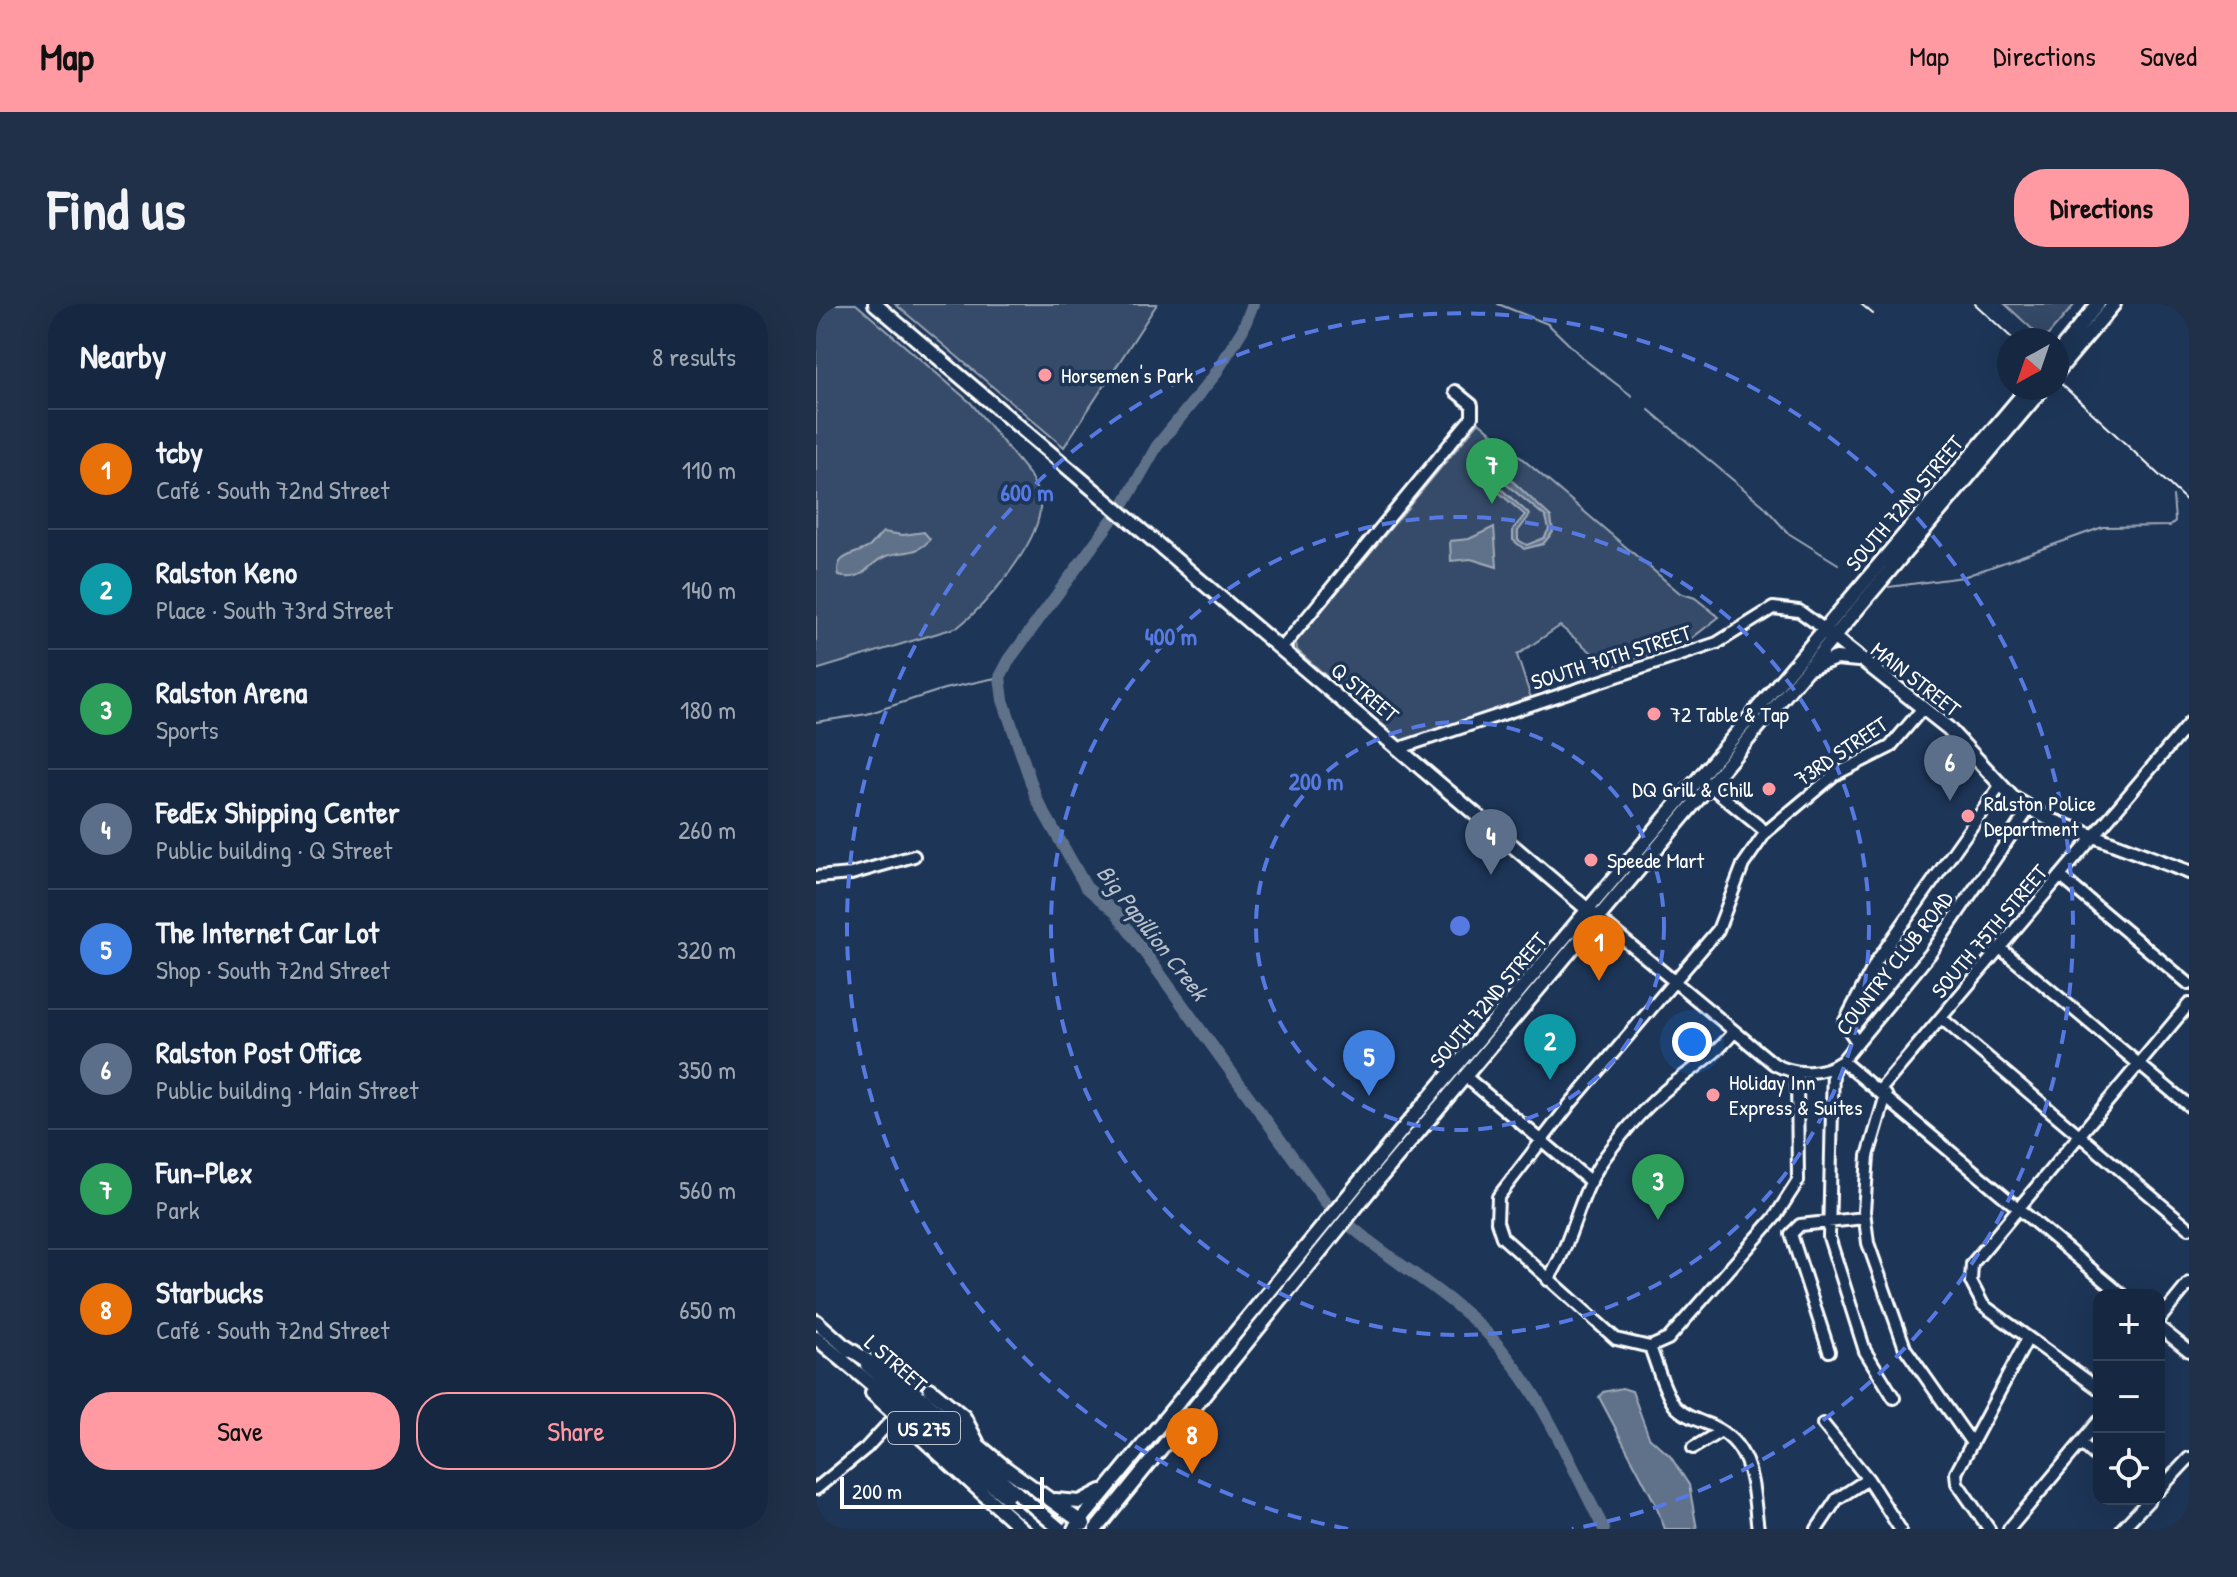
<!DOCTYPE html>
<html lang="en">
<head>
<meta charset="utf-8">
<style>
  :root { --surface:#162841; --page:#1f3048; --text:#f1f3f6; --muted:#9ea6b1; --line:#35445a; --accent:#ff9aa2 }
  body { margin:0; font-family:"Patrick Hand",sans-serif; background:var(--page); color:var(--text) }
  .controls { position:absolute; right:24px; bottom:24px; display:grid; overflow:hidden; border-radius:16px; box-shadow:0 8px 32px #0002 }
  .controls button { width:72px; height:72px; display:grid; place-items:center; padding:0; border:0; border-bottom:2px solid var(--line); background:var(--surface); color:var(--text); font:40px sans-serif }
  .compass { position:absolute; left:1181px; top:24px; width:72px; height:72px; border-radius:50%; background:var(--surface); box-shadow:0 8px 32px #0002; rotate:220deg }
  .scale { position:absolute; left:24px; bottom:20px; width:204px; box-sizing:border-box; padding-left:8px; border:4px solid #fff; border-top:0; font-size:22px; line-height:28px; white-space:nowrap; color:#fff; -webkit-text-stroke:6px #1d3557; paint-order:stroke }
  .you { position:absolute; left:876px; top:738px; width:28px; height:28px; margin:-20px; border:6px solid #fff; border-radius:50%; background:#1a73e8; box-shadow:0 0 0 12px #1a73e833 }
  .badge { display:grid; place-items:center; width:52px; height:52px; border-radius:50%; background:var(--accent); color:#fff; font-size:26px; font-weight:700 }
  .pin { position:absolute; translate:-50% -66px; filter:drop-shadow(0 2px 4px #0008) }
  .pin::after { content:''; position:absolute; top:42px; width:28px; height:24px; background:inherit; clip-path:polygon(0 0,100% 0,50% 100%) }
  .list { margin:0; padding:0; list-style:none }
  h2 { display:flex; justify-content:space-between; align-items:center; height:104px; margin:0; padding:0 32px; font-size:34px }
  h2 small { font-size:26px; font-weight:400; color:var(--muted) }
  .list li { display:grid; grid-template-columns:52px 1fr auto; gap:24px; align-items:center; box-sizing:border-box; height:120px; padding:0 32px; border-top:2px solid var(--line) }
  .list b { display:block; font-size:30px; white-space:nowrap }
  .list p { margin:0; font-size:26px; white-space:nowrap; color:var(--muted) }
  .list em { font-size:26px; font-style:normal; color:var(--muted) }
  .actions { display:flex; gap:16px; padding:24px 32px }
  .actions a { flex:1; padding:18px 0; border:2px solid var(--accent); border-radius:32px; text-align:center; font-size:28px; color:var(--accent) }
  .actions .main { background:var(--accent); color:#111 }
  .icon { flex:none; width:44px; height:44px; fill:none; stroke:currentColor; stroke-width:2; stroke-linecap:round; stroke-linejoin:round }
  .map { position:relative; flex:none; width:1373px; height:1225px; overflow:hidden; border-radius:32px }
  header { display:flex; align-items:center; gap:48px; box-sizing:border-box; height:112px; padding:0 40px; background:var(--accent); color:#111 }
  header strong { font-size:38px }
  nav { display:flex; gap:44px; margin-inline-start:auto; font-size:28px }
  .intro { display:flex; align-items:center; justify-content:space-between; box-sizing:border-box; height:192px; padding:0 48px }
  h1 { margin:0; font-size:56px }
  .button { padding:20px 36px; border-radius:32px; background:var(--accent); color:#111; font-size:28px; font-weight:700 }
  main { display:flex; gap:48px; padding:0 48px }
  aside { flex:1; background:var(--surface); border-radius:32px; box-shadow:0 8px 32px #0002 }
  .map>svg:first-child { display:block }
  .green { fill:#364b69; stroke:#9aa5b4; stroke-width:2 }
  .water { fill:#617289; stroke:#a0aab8; stroke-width:2; fill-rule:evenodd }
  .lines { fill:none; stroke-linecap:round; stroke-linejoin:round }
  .stream { stroke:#a0aab8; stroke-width:2 }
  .river { stroke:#617289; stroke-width:12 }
  .minor-casing { stroke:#fff; stroke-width:16 }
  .major-casing { stroke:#fff; stroke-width:18 }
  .minor { stroke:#1d3557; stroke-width:10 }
  .major { stroke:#1d3557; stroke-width:12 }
  .rail { stroke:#fff; stroke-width:2 }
  .major-bridge-casing { stroke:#fff; stroke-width:18; stroke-linecap:butt }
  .major-bridge { stroke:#1d3557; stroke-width:12 }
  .ring { fill:none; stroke:#567ae2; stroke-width:4; stroke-dasharray:14 10 }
  .poi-dot { fill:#ff9aa2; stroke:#1d3557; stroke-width:3 }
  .labels { text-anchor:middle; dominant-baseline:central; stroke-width:7; stroke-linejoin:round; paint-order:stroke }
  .shield { fill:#1d3557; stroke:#bbc2cd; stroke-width:2 }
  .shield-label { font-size:20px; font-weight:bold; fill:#fff }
  .poi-label { font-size:22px; fill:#fff; stroke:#1d3557; text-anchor:start }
  .street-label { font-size:22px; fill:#fff; stroke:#1d3557 }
  .water-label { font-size:24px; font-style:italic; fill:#b8c0ca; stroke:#1d3557 }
  .centre { fill:#567ae2; stroke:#1d3557; stroke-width:4 }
  .ring-label { font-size:24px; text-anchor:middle; font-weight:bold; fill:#567ae2; stroke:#1d3557; stroke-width:7; stroke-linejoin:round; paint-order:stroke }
</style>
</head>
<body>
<header>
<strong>Map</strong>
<nav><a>Map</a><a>Directions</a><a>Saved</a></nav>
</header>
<div class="intro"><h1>Find us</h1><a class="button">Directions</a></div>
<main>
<aside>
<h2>Nearby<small>8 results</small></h2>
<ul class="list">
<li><span class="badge" style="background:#e8710a">1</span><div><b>tcby</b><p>Café · South 72nd Street</p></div><em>110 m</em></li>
<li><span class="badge" style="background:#0f9aa8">2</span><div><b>Ralston Keno</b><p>Place · South 73rd Street</p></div><em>140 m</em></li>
<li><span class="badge" style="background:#2e9e5b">3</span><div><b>Ralston Arena</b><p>Sports</p></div><em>180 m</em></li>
<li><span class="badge" style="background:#5c6f8a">4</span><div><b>FedEx Shipping Center</b><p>Public building · Q Street</p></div><em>260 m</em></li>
<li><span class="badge" style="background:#3f7fe0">5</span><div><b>The Internet Car Lot</b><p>Shop · South 72nd Street</p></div><em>320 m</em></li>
<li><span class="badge" style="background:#5c6f8a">6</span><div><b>Ralston Post Office</b><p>Public building · Main Street</p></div><em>350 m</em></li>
<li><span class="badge" style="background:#2e9e5b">7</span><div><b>Fun-Plex</b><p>Park</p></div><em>560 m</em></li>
<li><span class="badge" style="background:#e8710a">8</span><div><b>Starbucks</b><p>Café · South 72nd Street</p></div><em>650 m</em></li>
</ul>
<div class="actions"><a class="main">Save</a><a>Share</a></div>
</aside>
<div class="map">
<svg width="1373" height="1225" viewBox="0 0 1373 1225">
  <rect width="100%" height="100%" fill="#1d3557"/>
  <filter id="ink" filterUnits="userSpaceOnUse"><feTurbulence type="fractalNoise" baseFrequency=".0125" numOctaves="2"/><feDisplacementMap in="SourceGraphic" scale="16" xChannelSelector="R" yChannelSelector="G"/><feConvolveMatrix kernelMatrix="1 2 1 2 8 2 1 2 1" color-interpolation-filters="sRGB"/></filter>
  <g filter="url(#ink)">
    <!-- green -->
    <path class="green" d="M0,0H40L155,99L213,170C219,181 225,193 224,206C220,243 170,301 142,323L0,366Z
      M79,0H341L248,143Z
      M1189,0H1259L1228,36Z
      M663,118L864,289L879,294L903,313L871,338L793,363L744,322L701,351L716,397L587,440L481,346L480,338Z"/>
    <!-- water -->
    <path class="water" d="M692,173L735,213L737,228L727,240L708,245L697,236V225L709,211L680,186L681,176ZM686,177L730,213L733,225L728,234L711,241L702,236V227L714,211L684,184Z
      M678,223L681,263L655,255L635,257L634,237L653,235Z
      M67,228L87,231L108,228L114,235C102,252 84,246 68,253C50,261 49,278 23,272C17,250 40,251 53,243C58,239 62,232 67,228Z
      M806,1084L816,1087L833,1133L854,1152L873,1181L881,1225H849L838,1197L783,1093L787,1088Z"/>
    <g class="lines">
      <!-- stream -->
      <path class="stream" d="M682,0L732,20L769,56L816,92
        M833,106L947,201L972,229L1022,260
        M1370,187L1373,188
        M1073,283L1147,273L1287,223L1354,222L1359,217L1357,192
        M0,418L51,410L128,385L184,373"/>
      <!-- river -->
      <path class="river" d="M437,0L427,25L398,72L341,142L309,198L193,356L184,373L187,396L221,496L270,583L300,609L510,899C558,949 623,980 672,1030C725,1086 753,1158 788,1225"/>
      <!-- minor casing -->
      <g class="minor-casing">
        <path id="minor" d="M466,344L656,113V101L639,87
          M584,444L901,339L957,304L983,307L1008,325
          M884,474L950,528
          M1244,572L1373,680
          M0,573L35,570L98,552
          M783,615L958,760C980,772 1006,771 1026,757L1114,650L1213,505
          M1184,644L1373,802
          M1125,714L1373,924
          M1041,738L1028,719L1060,658L1184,482
          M1026,757L1306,991
          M1017,763L1013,933L1049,1047L1078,1094
          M981,768L982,877L959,913L852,1035L834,1043L800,1035L686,933L681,918L682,893L754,800L902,626L927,561L950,528L1018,471L1074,443L1107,404
          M650,773L775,878
          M1064,786L1373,419
          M1070,791L1052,852L1048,907L1052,939L1089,1044L1155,1138
          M732,976C757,938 762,890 789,853C808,827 832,800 857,780C880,763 900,750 918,728
          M1343,1016L1373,979
          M1343,1023L1373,1047
          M834,1043C841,1061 847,1085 858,1101C867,1112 884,1117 896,1122C939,1142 936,1184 942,1225
          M1013,1047L975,930L984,921L1048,914
          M1283,1085L1167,1001L1155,978L1156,960L1373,700
          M1007,1120L1052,1175L1084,1225
          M1265,1139L1283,1155
          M877,1144L905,1127
          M0,1185L50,1144L73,1119
          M1343,1186L1373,1154
          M1001,1225L1021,1195L1052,1175
          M1173,1225L1141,1179L1140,1169L1212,1034
          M1193,1225L1283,1117
          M1306,1225L1334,1195"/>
      </g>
      <!-- major casing -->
      <g class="major-casing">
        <path id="major" d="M59,0L778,611
          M1241,50L1282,0
          M1241,68L1298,0
          M1012,329L1132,424L1197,494L1235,516L1373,568
          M994,364L1020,354L1042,356
          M0,1017L34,1047
          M0,1034L228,1225
          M29,1042L94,1084L191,1165L268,1220
          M51,1061L201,1189
          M114,1085L148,1113L161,1138
          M56,1089L206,1225
          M239,1196L264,1198L285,1187
          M258,1225L586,826L1212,84
          M280,1225L562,876L1227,84"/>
      </g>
      <!-- minor -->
      <use href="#minor" class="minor"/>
      <!-- major -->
      <use href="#major" class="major"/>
      <!-- rail -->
      <path class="rail" d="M1045,0L1057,10
        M1159,0L1198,36
        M1241,76L1373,199"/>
      <!-- major-bridge casing -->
      <g class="major-bridge-casing">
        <path id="major-bridge" d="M201,1189L244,1225"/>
      </g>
      <!-- major-bridge -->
      <use href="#major-bridge" class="major-bridge"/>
    </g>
  </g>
  <!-- distance rings -->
  <g class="ring">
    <circle cx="644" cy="622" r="204"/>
    <circle cx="644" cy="622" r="409"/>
    <path d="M532 1225A613 613 0 1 1 756 1225"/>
  </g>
  <!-- markers -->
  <g class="poi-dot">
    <circle cx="229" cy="71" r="8"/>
    <circle cx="838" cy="410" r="8"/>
    <circle cx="953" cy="485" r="8"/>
    <circle cx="1152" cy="512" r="8"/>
    <circle cx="775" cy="556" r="8"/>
    <circle cx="897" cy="791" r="8"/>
  </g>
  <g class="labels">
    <!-- shield labels -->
    <rect class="shield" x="72" y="1108" width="72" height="32" rx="6"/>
    <g class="shield-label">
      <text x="108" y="1124">US 275</text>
    </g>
    <!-- poi labels -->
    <g class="poi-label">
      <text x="245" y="71">Horsemen's Park</text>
      <text x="854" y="410">72 Table &amp; Tap</text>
      <text x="937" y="485" text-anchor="end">DQ Grill &amp; Chill</text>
      <text x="1168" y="499">Ralston Police<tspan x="1168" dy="25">Department</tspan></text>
      <text x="791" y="556">Speede Mart</text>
      <text x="913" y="778">Holiday Inn<tspan x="913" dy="25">Express &amp; Suites</tspan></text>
    </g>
    <!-- street labels -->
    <g class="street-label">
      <text transform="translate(1088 199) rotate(-50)">SOUTH 72ND STREET</text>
      <text transform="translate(795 353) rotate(-18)">SOUTH 70TH STREET</text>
      <text transform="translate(1100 375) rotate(38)">MAIN STREET</text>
      <text transform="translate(549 388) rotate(40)">Q STREET</text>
      <text transform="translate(1025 447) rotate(-34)">73RD STREET</text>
      <text transform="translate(1173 627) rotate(-50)">SOUTH 75TH STREET</text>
      <text transform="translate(1078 659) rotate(-52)">COUNTRY CLUB ROAD</text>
      <text transform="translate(672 696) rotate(-50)">SOUTH 72ND STREET</text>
      <text transform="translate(80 1059) rotate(41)">L STREET</text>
    </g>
    <!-- water labels -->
    <g class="water-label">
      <text transform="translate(337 628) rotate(52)">Big Papillion Creek</text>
    </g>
  </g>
  <circle cx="644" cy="622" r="12" class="centre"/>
  <g class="ring-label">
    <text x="211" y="197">600 m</text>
    <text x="355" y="341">400 m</text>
    <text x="500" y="486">200 m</text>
  </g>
</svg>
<div class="controls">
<button>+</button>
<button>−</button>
<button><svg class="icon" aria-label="locate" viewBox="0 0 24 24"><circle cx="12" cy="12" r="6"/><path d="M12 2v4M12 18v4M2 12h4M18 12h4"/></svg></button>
</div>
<svg class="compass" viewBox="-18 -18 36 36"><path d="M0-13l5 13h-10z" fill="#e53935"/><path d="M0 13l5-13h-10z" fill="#9ea6b1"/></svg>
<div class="scale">200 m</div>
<div class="you"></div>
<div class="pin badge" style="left:783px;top:677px;background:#e8710a">1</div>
<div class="pin badge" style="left:734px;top:776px;background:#0f9aa8">2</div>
<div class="pin badge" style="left:842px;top:916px;background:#2e9e5b">3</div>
<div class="pin badge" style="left:675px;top:571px;background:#5c6f8a">4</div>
<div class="pin badge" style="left:553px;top:792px;background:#3f7fe0">5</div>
<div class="pin badge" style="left:1134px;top:497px;background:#5c6f8a">6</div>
<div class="pin badge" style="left:676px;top:200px;background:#2e9e5b">7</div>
<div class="pin badge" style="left:376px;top:1170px;background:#e8710a">8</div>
</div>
</main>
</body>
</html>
